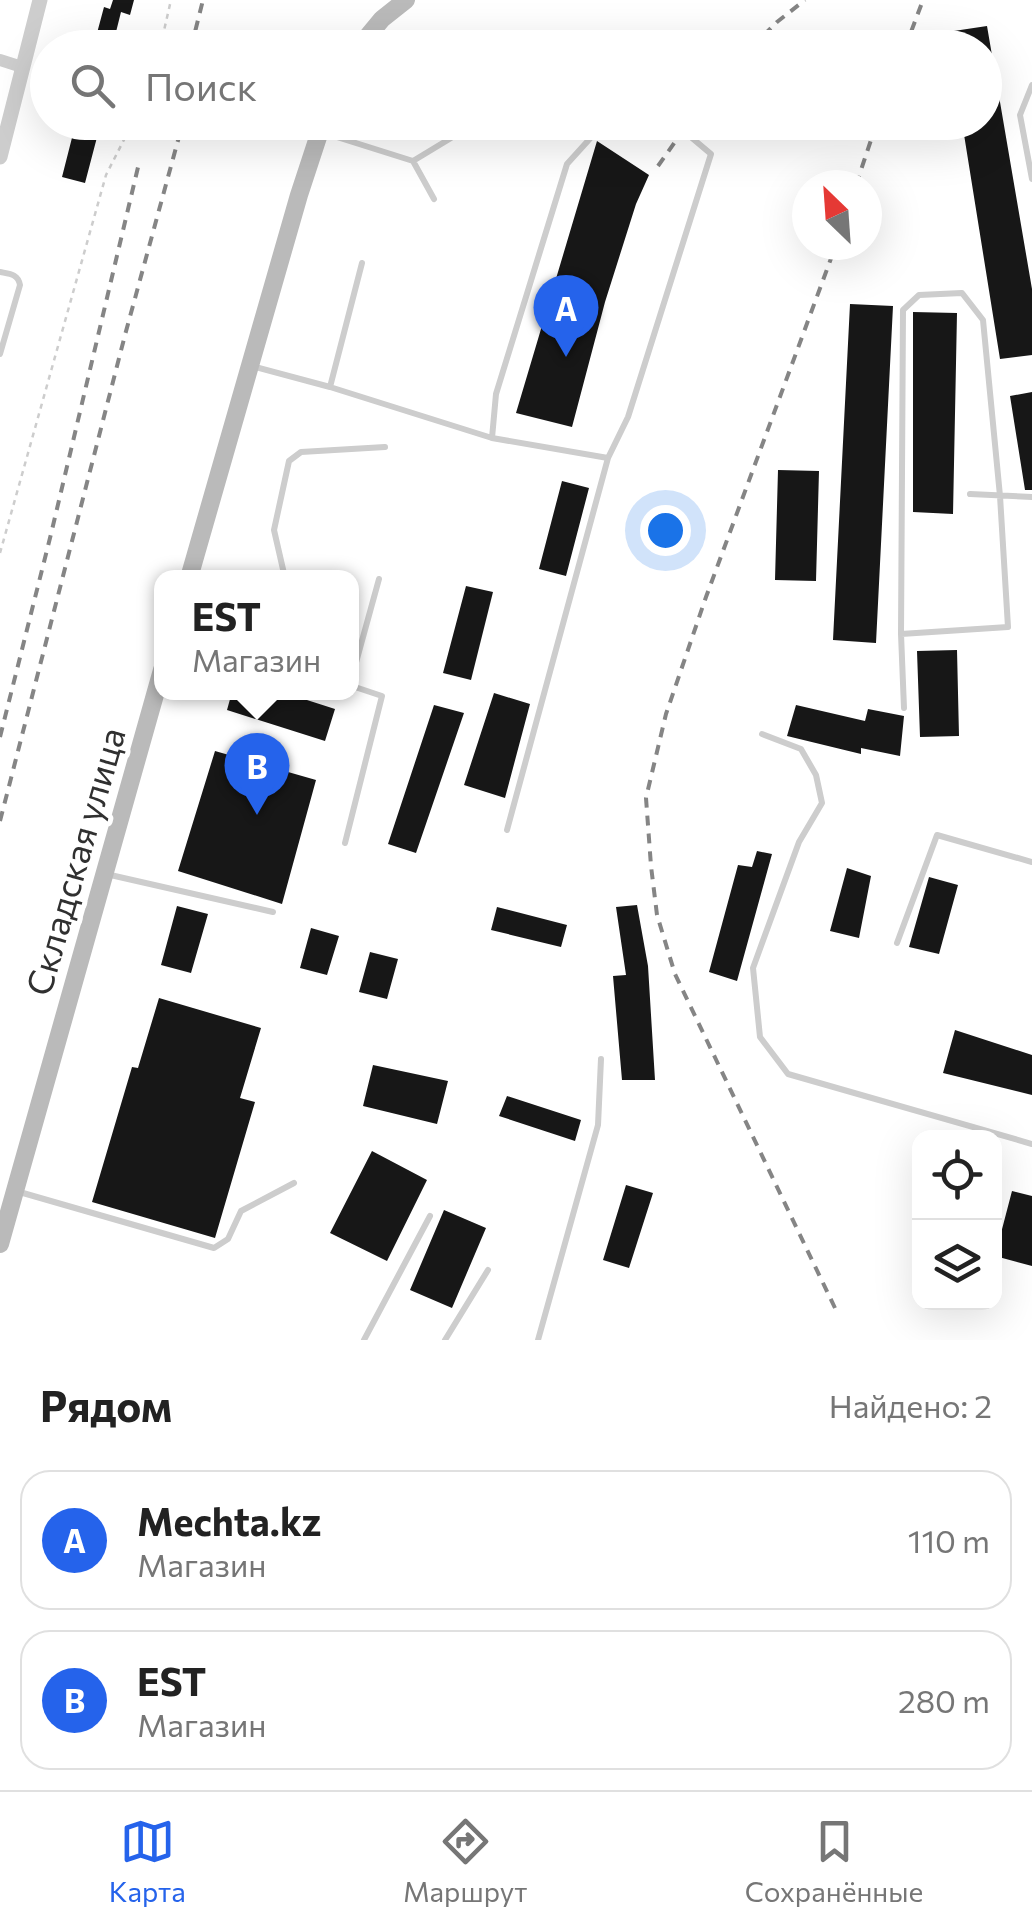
<!DOCTYPE html>
<html lang="ru">
<head>
<meta charset="utf-8">
<style>
  :root { --surface:#fff; --page:#f2f2f2; --text:#222; --muted:#767676; --line:#e0e0e0; --accent:#2563eb }
  body { margin:0; font-family:Commissioner,sans-serif; background:var(--page); color:var(--text) }
  .controls { position:absolute; right:30px; bottom:30px; display:grid; overflow:hidden; border-radius:20px; box-shadow:0 10px 40px #0002 }
  .controls button { width:90px; height:90px; display:grid; place-items:center; padding:0; border:0; border-bottom:2px solid var(--line); background:var(--surface); color:var(--text); font:50px sans-serif }
  .compass { position:absolute; left:792px; top:170px; width:90px; height:90px; border-radius:50%; background:var(--surface); box-shadow:0 10px 40px #0002; rotate:335deg }
  .you { position:absolute; left:665px; top:530px; width:35px; height:35px; margin:-25px; border:8px solid #fff; border-radius:50%; background:#1a73e8; box-shadow:0 0 0 15px #1a73e833 }
  .badge { display:grid; place-items:center; width:65px; height:65px; border-radius:50%; background:var(--accent); color:#fff; font-size:32px; font-weight:700 }
  .pin { position:absolute; translate:-50% -82px; filter:drop-shadow(0 2px 5px #0008) }
  .pin::after { content:''; position:absolute; top:52px; width:35px; height:30px; background:inherit; clip-path:polygon(0 0,100% 0,50% 100%) }
  .popup { position:absolute; left:154px; top:570px; width:205px; height:130px; box-sizing:border-box; display:grid; place-content:center; border-radius:20px; background:var(--surface); filter:drop-shadow(0 2px 8px #0005); font-size:32px; white-space:nowrap; color:var(--muted) }
  .popup b { font-size:38px; color:var(--text) }
  .popup::after { content:''; position:absolute; left:50%; top:100%; margin-left:-20px; border:20px solid transparent; border-top-color:var(--surface) }
  .list { margin:0; padding:0; list-style:none }
  h2 { display:flex; justify-content:space-between; align-items:center; height:130px; margin:0; padding:0 40px; font-size:42px }
  h2 small { font-size:32px; font-weight:400; color:var(--muted) }
  .list li { display:grid; grid-template-columns:65px 1fr auto; gap:30px; align-items:center; box-sizing:border-box; height:140px; margin:0 20px 20px; padding:0 20px; border:2px solid var(--line); border-radius:30px }
  .list b { display:block; font-size:38px; white-space:nowrap }
  .list p { margin:0; font-size:32px; white-space:nowrap; color:var(--muted) }
  .list em { font-size:32px; font-style:normal; color:var(--muted) }
  .icon { flex:none; width:55px; height:55px; fill:none; stroke:currentColor; stroke-width:2; stroke-linecap:round; stroke-linejoin:round }
  .map { position:relative; flex:none; width:1032px; height:1340px; overflow:hidden }
  .search { position:absolute; background:var(--surface); box-shadow:0 10px 40px #0002; left:30px; right:30px; top:30px; height:110px; display:flex; align-items:center; gap:25px; box-sizing:border-box; padding:0 35px; border-radius:55px; color:var(--muted); font-size:38px }
  .sheet { height:450px; background:var(--surface) }
  nav { display:flex; justify-content:space-around; align-items:center; box-sizing:border-box; height:140px; border-top:2px solid var(--line); background:var(--surface); font-size:28px; color:var(--muted) }
  nav a { display:grid; justify-items:center; gap:5px }
  nav .on { color:var(--accent) }
  .map>svg:first-child { display:block }
  .building { fill:#171717 }
  .lines { fill:none; stroke-linecap:round; stroke-linejoin:round }
  .path { stroke:#cdcdcd; stroke-width:2.5; stroke-dasharray:5 5; stroke-linecap:butt }
  .service { stroke:#cdcdcd; stroke-width:6 }
  .minor { stroke:#cdcdcd; stroke-width:12 }
  .tertiary { stroke:#cdcdcd; stroke-width:15 }
  .secondary { stroke:#bababa; stroke-width:18 }
  .rail { stroke:#858585; stroke-width:4; stroke-dasharray:10 8; stroke-linecap:butt }
  .labels { text-anchor:middle; dominant-baseline:central; stroke-width:10; stroke-linejoin:round; paint-order:stroke }
  .street-label { font-size:35px; fill:#303030; stroke:#fff }
</style>
</head>
<body>
<div class="map">
<svg width="1032" height="1340" viewBox="0 0 1032 1340">
  <rect width="100%" height="100%" fill="#fff"/>
  <!-- building -->
  <path class="building" d="M113,0H134L130,15L121,12L112,48H93L104,7L110,9Z
    M987,26L1032,289V355L1000,359L962,122H984V48H949L947,32Z
    M76,122H101L85,183L62,177Z
    M597,141L649,175L636,204L605,302L572,427L516,413Z
    M850,304L893,306L876,643L833,640Z
    M913,312L957,313L953,514L913,512Z
    M1032,392V490H1025L1010,396Z
    M778,470L819,471L816,581L775,580Z
    M562,481L589,488L566,576L539,569Z
    M466,586L493,592L471,680L443,673Z
    M957,650L959,736L920,737L917,651Z
    M232,692H282L335,709L325,741L227,710Z
    M494,693L530,704L505,798L464,785Z
    M434,705L464,713L416,853L388,844Z
    M796,705L865,721L868,709L904,716L900,756L861,748V754L787,736Z
    M215,751L316,780L282,904L178,871Z
    M757,851L772,854L737,981L709,972L738,865L752,867Z
    M847,868L871,876L859,938L830,931Z
    M929,877L958,885L939,954L909,947Z
    M637,905L648,966L655,1080H622L613,976L626,975L616,907Z
    M177,906L208,914L191,973L161,965Z
    M497,907L567,925L561,947L491,930Z
    M311,928L339,936L327,975L300,968Z
    M370,952L398,959L387,999L359,992Z
    M159,998L261,1028L240,1098L255,1102L215,1238L92,1202L132,1067L138,1068Z
    M955,1030L1032,1055V1095L943,1073Z
    M373,1065L448,1081L437,1124L363,1106Z
    M507,1096L581,1120L575,1141L499,1116Z
    M372,1151L427,1180L387,1261L330,1233Z
    M626,1185L653,1193L629,1268L603,1260Z
    M1012,1191L1032,1196V1266L995,1256Z
    M444,1210L486,1228L452,1308L410,1290Z"/>
  <g class="lines">
    <!-- path -->
    <path class="path" d="M160,48L171,0
      M0,553L106,175L133,122"/>
    <!-- service -->
    <path class="service" d="M1032,85L1020,115L1032,179
      M321,132L413,161L451,138L467,122
      M413,161L434,199
      M0,272C10,274 18,274 20,285L0,354
      M962,293L983,320L1000,496L1008,627L901,634L903,310L919,295Z
      M252,366L330,387L492,438L608,458L628,417L711,154L673,122
      M330,387L362,263
      M492,438L496,394L567,164L605,122
      M970,494L1032,497
      M285,578L274,530L289,461L301,452L385,447
      M901,634L904,708
      M352,677L379,579
      M762,734L801,749L816,775L822,803L799,842L753,968L760,1037L788,1074L1032,1144
      M507,830L608,458
      M345,843L382,696L352,686
      M106,874L273,912
      M897,943L937,835L1032,862
      M16,1191L214,1248L228,1239L241,1211L294,1183
      M364,1340L430,1216
      M445,1340L488,1270
      M538,1340L598,1125L601,1059"/>
    <!-- minor -->
    <path class="minor" d="M0,60L22,67"/>
    <!-- tertiary -->
    <path class="tertiary" d="M0,157L40,0"/>
    <!-- secondary -->
    <path class="secondary" d="M358,48L382,19L406,0
      M189,578L299,195L323,122
      M0,1244L162,670"/>
    <!-- rail -->
    <path class="rail" d="M191,48L203,0
      M751,48L777,22L805,0
      M905,48L923,0
      M658,166L689,122
      M856,185L877,122
      M0,737L51,534L139,163
      M0,821L125,335L183,122
      M835,1308L675,974L657,915L651,866L646,798L666,714L706,597L836,245"/>
  </g>
  <g class="labels">
    <!-- street labels -->
    <g class="street-label">
      <text transform="translate(74 861) rotate(-74)">Складская улица</text>
    </g>
  </g>
</svg>
<div class="controls">
<button><svg class="icon" aria-label="locate" viewBox="0 0 24 24"><circle cx="12" cy="12" r="6"/><path d="M12 2v4M12 18v4M2 12h4M18 12h4"/></svg></button>
<button><svg class="icon" aria-label="layers" viewBox="0 0 24 24"><path d="M12 4l9 5-9 5-9-5zM3 14l9 5 9-5"/></svg></button>
</div>
<svg class="compass" viewBox="-18 -18 36 36"><path d="M0-13l5 13h-10z" fill="#e53935"/><path d="M0 13l5-13h-10z" fill="#767676"/></svg>
<div class="you"></div>
<div class="pin badge" style="left:566px;top:357px">A</div>
<div class="pin badge" style="left:257px;top:815px">B</div>
<div class="popup"><b>EST</b>Магазин</div>
<div class="search"><svg class="icon" aria-label="search" viewBox="0 0 24 24"><circle cx="10" cy="10" r="6"/><path d="M15 15l6 6"/></svg>Поиск</div>
</div>
<section class="sheet">
<h2>Рядом<small>Найдено: 2</small></h2>
<ul class="list">
<li><span class="badge">A</span><div><b>Mechta.kz</b><p>Магазин</p></div><em>110 m</em></li>
<li><span class="badge">B</span><div><b>EST</b><p>Магазин</p></div><em>280 m</em></li>
</ul>
</section>
<nav>
<a class="on"><svg class="icon" aria-label="map" viewBox="0 0 24 24"><path d="M3 6l6-2 6 2 6-2v14l-6 2-6-2-6 2zM9 4v14M15 6v14"/></svg>Карта</a>
<a><svg class="icon" aria-label="directions" viewBox="0 0 24 24"><path d="M12 3l9 9-9 9-9-9zM9 14v-3h6M13 9l2 2-2 2"/></svg>Маршрут</a>
<a><svg class="icon" aria-label="saved" viewBox="0 0 24 24"><path d="M7 4h10v16l-5-4-5 4z"/></svg>Сохранённые</a>
</nav>
</body>
</html>
